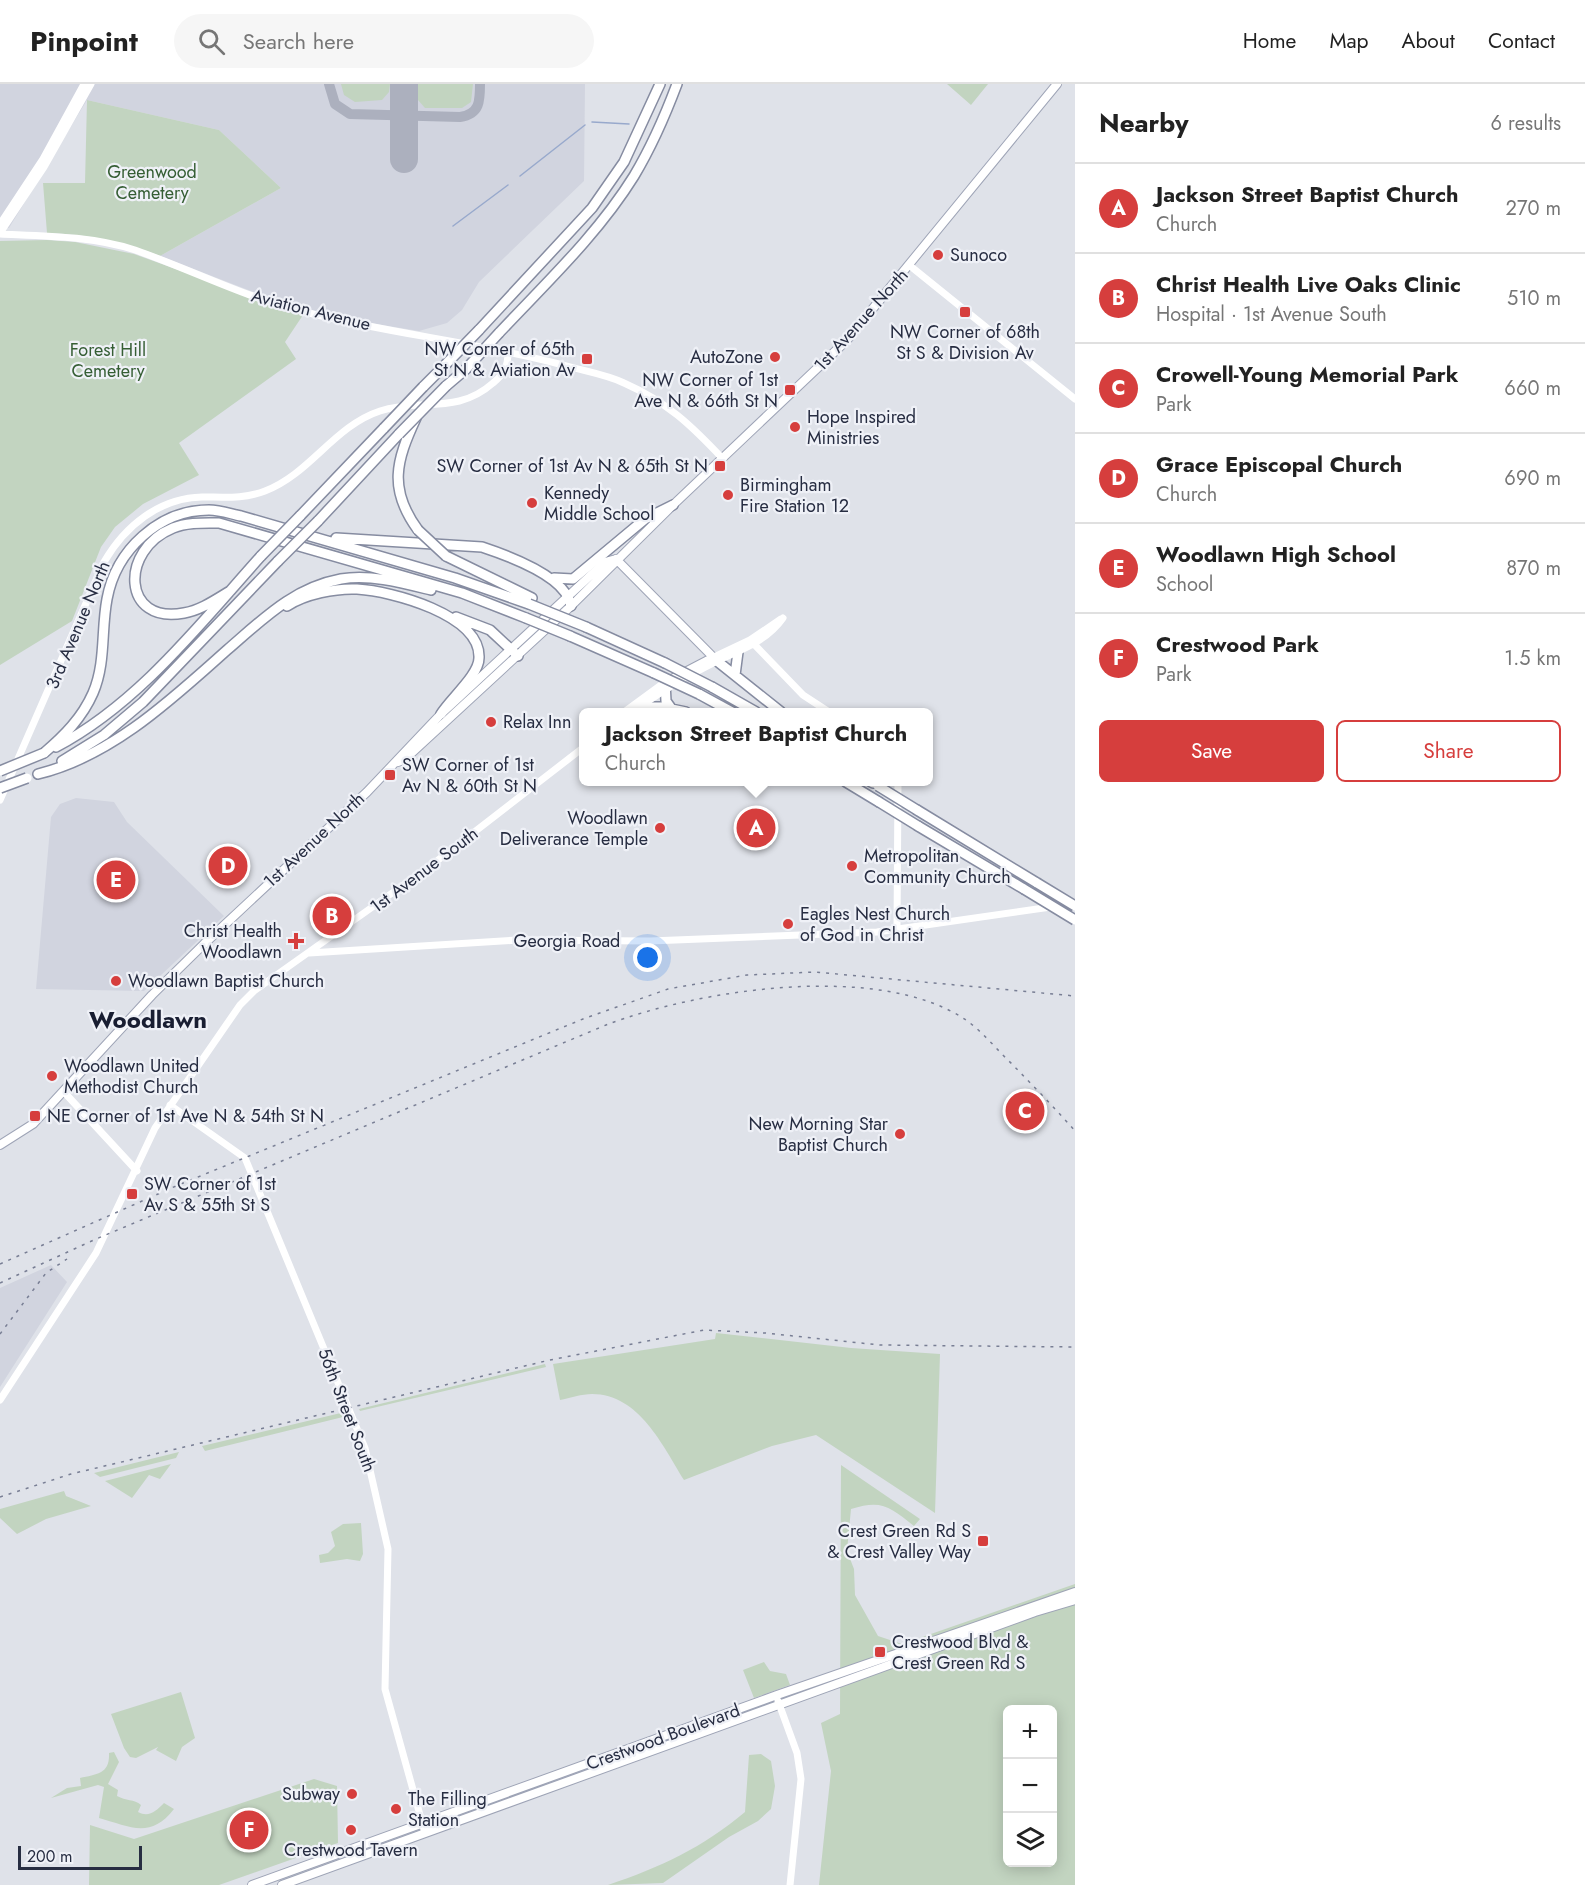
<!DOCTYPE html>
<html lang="en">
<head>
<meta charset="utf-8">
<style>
  :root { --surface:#fff; --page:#f6f6f6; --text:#222; --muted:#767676; --line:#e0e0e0; --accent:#d63e3d }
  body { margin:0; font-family:Jost,sans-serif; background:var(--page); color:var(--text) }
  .controls { position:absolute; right:18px; bottom:18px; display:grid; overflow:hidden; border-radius:9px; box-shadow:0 3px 15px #0003 }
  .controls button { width:54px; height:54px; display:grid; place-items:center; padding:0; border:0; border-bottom:2px solid var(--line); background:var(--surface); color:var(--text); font:30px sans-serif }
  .scale { position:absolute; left:18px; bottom:15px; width:124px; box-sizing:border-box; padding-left:6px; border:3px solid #272d42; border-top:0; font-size:16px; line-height:21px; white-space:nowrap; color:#272d42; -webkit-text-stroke:4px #eff1f7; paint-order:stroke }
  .you { position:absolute; left:648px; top:874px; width:21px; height:21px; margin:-15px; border:4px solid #fff; border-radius:50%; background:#1a73e8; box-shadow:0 0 0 9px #1a73e833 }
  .badge { display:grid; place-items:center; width:39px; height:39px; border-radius:50%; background:var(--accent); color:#fff; font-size:20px; font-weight:700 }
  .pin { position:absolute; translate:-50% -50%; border:3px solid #fff; box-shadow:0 2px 6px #0006 }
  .popup { position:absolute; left:579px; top:624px; width:354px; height:78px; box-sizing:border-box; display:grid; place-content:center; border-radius:9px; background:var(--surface); filter:drop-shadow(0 2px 4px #0005); font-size:20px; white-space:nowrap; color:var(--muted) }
  .popup b { font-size:22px; color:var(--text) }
  .popup::after { content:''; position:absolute; left:50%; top:100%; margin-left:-12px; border:12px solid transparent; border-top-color:var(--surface) }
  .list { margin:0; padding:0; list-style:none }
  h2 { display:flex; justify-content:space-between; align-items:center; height:78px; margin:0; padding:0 24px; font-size:26px }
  h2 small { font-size:20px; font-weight:400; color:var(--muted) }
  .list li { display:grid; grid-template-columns:39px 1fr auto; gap:18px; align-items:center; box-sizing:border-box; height:90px; padding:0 24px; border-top:2px solid var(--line) }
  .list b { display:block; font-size:22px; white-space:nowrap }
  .list p { margin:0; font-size:20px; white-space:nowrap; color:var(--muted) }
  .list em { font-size:20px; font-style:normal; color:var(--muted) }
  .actions { display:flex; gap:12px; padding:18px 24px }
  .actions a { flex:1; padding:14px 0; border:2px solid var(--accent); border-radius:9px; text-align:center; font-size:21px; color:var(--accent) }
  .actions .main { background:var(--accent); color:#fff }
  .icon { flex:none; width:33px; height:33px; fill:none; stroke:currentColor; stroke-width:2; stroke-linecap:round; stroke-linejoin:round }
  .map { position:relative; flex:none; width:1075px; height:1801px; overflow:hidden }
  header { display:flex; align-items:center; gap:36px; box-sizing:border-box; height:84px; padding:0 30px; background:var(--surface); border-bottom:2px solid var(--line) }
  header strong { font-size:28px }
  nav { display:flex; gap:33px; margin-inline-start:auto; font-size:21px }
  .search { width:420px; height:54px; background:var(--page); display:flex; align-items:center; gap:15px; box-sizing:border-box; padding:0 21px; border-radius:33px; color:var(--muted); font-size:22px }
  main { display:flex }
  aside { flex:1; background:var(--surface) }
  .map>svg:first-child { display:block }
  .built { fill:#d1d4df }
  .green { fill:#c2d4c0; fill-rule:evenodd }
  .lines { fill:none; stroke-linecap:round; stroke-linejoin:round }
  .stream { stroke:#98a9cc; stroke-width:1.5 }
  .taxiway { stroke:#acb0be; stroke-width:10 }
  .runway { stroke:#acb0be; stroke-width:28 }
  .primary-casing { stroke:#9ea4b6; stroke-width:10 }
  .highway-casing { stroke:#868ca1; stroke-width:12 }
  .secondary { stroke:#fff; stroke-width:7 }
  .primary { stroke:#fff; stroke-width:8 }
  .highway { stroke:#fff; stroke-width:9 }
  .rail { stroke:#787e94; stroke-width:1.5; stroke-dasharray:3 6; stroke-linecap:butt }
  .highway-bridge-casing { stroke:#868ca1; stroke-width:12; stroke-linecap:butt }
  .highway-bridge { stroke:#fff; stroke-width:9 }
  .poi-dot { fill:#d63e3d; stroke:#eff1f7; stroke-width:2 }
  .labels { text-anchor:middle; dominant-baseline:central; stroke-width:4.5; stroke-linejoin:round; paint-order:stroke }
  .park-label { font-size:18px; fill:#355e34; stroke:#eff1f7 }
  .poi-label { font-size:18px; fill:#272d42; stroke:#eff1f7; text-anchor:start }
  .street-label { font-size:18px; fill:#272d42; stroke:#eff1f7 }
  .district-label { font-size:24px; font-weight:bold; fill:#191e32; stroke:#eff1f7 }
</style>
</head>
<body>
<header>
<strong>Pinpoint</strong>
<div class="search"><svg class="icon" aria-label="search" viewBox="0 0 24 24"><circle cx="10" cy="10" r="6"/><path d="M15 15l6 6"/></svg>Search here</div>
<nav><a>Home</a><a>Map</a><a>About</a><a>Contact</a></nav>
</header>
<main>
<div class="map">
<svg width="1075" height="1801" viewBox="0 0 1075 1801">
  <rect width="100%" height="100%" fill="#dfe2e9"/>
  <!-- built -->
  <path class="built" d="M0,0H585L584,97L479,198L462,226L447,239L419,247L339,234L269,214L160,172L281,104L219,46L87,16L9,144L0,143Z
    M76,714L114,718L127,738L224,832L144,907L36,905L51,733L60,720Z
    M51,1181L67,1198L0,1303V1204Z"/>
  <!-- green -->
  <path class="green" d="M341,0H390L389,8L382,16L355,18L344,11Z
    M418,0H473L471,18L462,24H425L418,16Z
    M947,0H988L971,21Z
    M87,16L219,46L281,104L160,172C124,158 86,150 47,149L43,99H85Z
    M47,156L75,158L134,170L303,231L285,258L296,275L179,359L199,391L143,420L115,443L101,463L72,537L0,581V157Z
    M716,1249L851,1264L940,1270L935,1429L816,1351L772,1362L684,1396C663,1362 639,1310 592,1310C582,1310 570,1314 560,1316L553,1280L715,1255Z
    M545,1280L546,1283L360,1327L359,1325Z
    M345,1328L347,1332L205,1367L202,1362Z
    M179,1368L176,1374L100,1393L94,1389Z
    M171,1380L160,1395L149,1391L132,1414L105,1397Z
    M841,1381L920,1435L914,1442C890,1423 882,1415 851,1425L847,1467L854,1485L855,1511L878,1552L902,1560L1075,1500V1801H819L831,1687L821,1639L840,1630ZM1008,1626H1052V1778H1008Z
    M64,1407L66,1412L91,1422L46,1435L17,1450L0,1434V1425Z
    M361,1439L363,1470L360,1477L347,1475L320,1479L319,1471L328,1469L335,1462L331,1448L343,1440Z
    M764,1578L770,1587L786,1590L790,1601L754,1614L743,1586Z
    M181,1608L195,1654L182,1663L176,1677L156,1666L158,1663L136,1674L130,1673L124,1664L111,1630Z
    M114,1668L119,1678L108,1700L118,1706L117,1712C126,1717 134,1715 141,1721L138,1728C149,1734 156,1727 164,1719L174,1725C150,1756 129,1742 99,1734L104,1703L98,1701L51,1714L67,1704L81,1702L80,1694C97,1690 110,1690 109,1669Z
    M761,1670L771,1677L775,1702L771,1725L758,1737L729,1753L663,1799L608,1801C661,1783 702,1764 745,1728L749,1671Z
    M314,1695L337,1702L338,1759L219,1801H89L90,1741L134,1755Z"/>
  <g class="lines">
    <!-- stream -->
    <path class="stream" d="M592,38L629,40
      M520,92L585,41
      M453,142L508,101"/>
    <!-- taxiway -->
    <path class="taxiway" d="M329,0L335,20L350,30L460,33C480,30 480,17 480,0"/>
    <!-- runway -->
    <path class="runway" d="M404,75V0"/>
    <!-- primary casing -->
    <g class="primary-casing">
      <path id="primary" d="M616,475L717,577
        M666,598L712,574
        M398,678L405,675L571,522L673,421L847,256L1057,0
        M0,1061L33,1040L152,911L204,860L367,708L441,630L605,478L616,475
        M252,1801L777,1611L1075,1508
        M282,1801L1035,1528L1075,1516"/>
    </g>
    <!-- highway casing -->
    <g class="highway-casing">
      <path id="highway" d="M479,246L592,124L624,78L660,0
        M499,249C546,199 598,150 634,92C652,62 665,32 677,0
        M446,302L466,285
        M423,303L446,280
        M416,334C396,377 388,405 418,446
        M300,432L384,344
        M318,437L399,350
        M336,454L482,463C509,472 567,493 571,522
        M446,472L532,514
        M554,494L573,495L645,435L673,421
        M230,507C215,516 201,526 184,529C122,541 119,466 173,444C187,438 205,439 219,439L462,509L526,534
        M287,522C305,510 336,504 357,505C392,507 481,531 479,574C479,591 450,615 441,630
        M456,533L490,546L518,572
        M586,543L665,579
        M570,552L654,589
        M717,577L781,628
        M735,591L738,568
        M665,598L666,617L671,624
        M712,603L756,628
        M699,610L732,628
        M639,623H662L686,628
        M56,663C138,620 200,540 261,472
        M44,669C64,652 82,634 93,609C106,579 101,546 107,515C116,466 159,426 209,426C220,426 231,430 241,432L455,494L529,520
        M62,677L104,651L143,618L278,477
        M38,690C112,672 172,615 227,566C263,535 293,504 341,495C371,490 403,499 431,506
        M846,698L879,718
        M871,698L873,699
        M917,726L1037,799
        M918,742L1024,805"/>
    </g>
    <!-- secondary -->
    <path class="secondary" d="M0,140L43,75L84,0
      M0,149L44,83L91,0
      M0,150C45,152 91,152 135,166C192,186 246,214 305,228C390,250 478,258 563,281C583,287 605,290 624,299C667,318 691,341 723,375
      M909,181L1075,315
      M750,556L803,611L829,628
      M712,574L750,556L781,535
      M624,628L665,598
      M633,628C659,608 687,592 717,577C741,566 767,557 783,534
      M0,716L104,478C125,442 159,414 202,413C225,413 244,415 265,407C310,390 334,342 380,327C421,314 457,331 493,299C504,290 508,283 508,268
      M897,845L898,698
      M309,869L518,856L650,857L877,848L1072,820
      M64,1008L137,1087
      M170,1021L245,1074L365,1364L388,1465L385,1605L425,1749
      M0,1316L96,1169L155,1044L240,921L254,907L433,780L584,663
      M778,1617L797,1669L801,1695L790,1801"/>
    <!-- primary -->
    <use href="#primary" class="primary"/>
    <!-- highway -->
    <use href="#highway" class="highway"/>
    <!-- rail -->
    <path class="rail" d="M0,1180L176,1102L583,935L668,905L747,891L815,888L1075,912
      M0,1199L96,1155L606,941C697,906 879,877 966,936C983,948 997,966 1012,980C1033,1002 1055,1024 1075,1047
      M0,1250L46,1189L67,1175
      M0,1413L71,1390L550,1276L704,1246L765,1249L880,1261L1075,1263"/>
    <!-- highway-bridge casing -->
    <g class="highway-bridge-casing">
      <path id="highway-bridge" d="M446,280L479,246
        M466,285L499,249
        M384,344L423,303
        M399,350L446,302
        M418,446L446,472
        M261,472L300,432
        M278,477L318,437
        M529,520L586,543
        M526,534L570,552
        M665,579L712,603
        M654,589L699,610
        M0,687L44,669
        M878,702L917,726
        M0,704L27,694
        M879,718L918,742
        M1037,799L1075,822
        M1024,805L1075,836"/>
    </g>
    <!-- highway-bridge -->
    <use href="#highway-bridge" class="highway-bridge"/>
  </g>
  <!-- markers -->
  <g class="poi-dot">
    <circle cx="938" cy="171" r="6"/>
    <rect x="959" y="222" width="12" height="12" rx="3"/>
    <circle cx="775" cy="273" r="6"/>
    <rect x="581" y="269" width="12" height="12" rx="3"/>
    <rect x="784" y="300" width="12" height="12" rx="3"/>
    <circle cx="795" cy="343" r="6"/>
    <rect x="714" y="376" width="12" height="12" rx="3"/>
    <circle cx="728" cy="411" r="6"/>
    <circle cx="532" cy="419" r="6"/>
    <circle cx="491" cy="638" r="6"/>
    <rect x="384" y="685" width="12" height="12" rx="3"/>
    <circle cx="660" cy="744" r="6"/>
    <circle cx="852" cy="782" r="6"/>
    <circle cx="788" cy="840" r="6"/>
    <path d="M293 848h6v6h6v6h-6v6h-6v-6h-6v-6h6z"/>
    <circle cx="116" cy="897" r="6"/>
    <circle cx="52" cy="992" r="6"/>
    <rect x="29" y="1026" width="12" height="12" rx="3"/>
    <circle cx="900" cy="1050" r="6"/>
    <rect x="126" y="1104" width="12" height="12" rx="3"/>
    <rect x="977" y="1451" width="12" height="12" rx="3"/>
    <rect x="874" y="1562" width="12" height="12" rx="3"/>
    <circle cx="352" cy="1710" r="6"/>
    <circle cx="396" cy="1725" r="6"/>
    <circle cx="351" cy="1746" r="6"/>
  </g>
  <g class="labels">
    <!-- park labels -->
    <g class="park-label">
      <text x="152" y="88">Greenwood<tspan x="152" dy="21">Cemetery</tspan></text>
      <text x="108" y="266">Forest Hill<tspan x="108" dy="21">Cemetery</tspan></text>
    </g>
    <!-- poi labels -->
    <g class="poi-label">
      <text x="950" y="171">Sunoco</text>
      <text x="965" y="248" text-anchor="middle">NW Corner of 68th<tspan x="965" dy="21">St S &amp; Division Av</tspan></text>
      <text x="575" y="265" text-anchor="end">NW Corner of 65th<tspan x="575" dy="21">St N &amp; Aviation Av</tspan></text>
      <text x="763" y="273" text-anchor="end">AutoZone</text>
      <text x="778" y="296" text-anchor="end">NW Corner of 1st<tspan x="778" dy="21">Ave N &amp; 66th St N</tspan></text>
      <text x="807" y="333">Hope Inspired<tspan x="807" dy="21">Ministries</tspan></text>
      <text x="708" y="382" text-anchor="end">SW Corner of 1st Av N &amp; 65th St N</text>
      <text x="740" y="401">Birmingham<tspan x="740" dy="21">Fire Station 12</tspan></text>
      <text x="544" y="409">Kennedy<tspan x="544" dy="21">Middle School</tspan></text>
      <text x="503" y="638">Relax Inn</text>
      <text x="402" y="681">SW Corner of 1st<tspan x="402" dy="21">Av N &amp; 60th St N</tspan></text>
      <text x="648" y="734" text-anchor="end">Woodlawn<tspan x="648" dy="21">Deliverance Temple</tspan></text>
      <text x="864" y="772">Metropolitan<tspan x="864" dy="21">Community Church</tspan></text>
      <text x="800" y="830">Eagles Nest Church<tspan x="800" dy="21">of God in Christ</tspan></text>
      <text x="282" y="847" text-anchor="end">Christ Health<tspan x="282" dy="21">Woodlawn</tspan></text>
      <text x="128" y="897">Woodlawn Baptist Church</text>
      <text x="64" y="982">Woodlawn United<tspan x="64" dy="21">Methodist Church</tspan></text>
      <text x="47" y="1032">NE Corner of 1st Ave N &amp; 54th St N</text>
      <text x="888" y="1040" text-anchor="end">New Morning Star<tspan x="888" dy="21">Baptist Church</tspan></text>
      <text x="144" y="1100">SW Corner of 1st<tspan x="144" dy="21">Av S &amp; 55th St S</tspan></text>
      <text x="971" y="1447" text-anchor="end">Crest Green Rd S<tspan x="971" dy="21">&amp; Crest Valley Way</tspan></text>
      <text x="892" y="1558">Crestwood Blvd &amp;<tspan x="892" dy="21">Crest Green Rd S</tspan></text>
      <text x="340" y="1710" text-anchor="end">Subway</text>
      <text x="408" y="1715">The Filling<tspan x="408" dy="21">Station</tspan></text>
      <text x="351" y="1766" text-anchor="middle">Crestwood Tavern</text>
    </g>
    <!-- street labels -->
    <g class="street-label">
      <text transform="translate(311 226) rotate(14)">Aviation Avenue</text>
      <text transform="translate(861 236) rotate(-48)">1st Avenue North</text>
      <text transform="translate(78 541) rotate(-67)">3rd Avenue North</text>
      <text transform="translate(314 756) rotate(-43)">1st Avenue North</text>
      <text transform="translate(424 786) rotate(-37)">1st Avenue South</text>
      <text x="567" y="857">Georgia Road</text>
      <text transform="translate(347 1326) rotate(69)">56th Street South</text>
      <text transform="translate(663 1653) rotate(-20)">Crestwood Boulevard</text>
    </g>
    <!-- district labels -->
    <g class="district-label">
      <text x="148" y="935">Woodlawn</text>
    </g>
  </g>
</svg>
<div class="controls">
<button>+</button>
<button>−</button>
<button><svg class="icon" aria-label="layers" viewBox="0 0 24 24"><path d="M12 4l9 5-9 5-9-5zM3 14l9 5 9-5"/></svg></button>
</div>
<div class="scale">200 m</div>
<div class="you"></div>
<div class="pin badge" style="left:756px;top:744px">A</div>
<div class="popup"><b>Jackson Street Baptist Church</b>Church</div>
<div class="pin badge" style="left:332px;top:832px">B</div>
<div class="pin badge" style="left:1025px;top:1027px">C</div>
<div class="pin badge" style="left:228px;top:782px">D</div>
<div class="pin badge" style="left:116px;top:796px">E</div>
<div class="pin badge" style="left:249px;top:1746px">F</div>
</div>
<aside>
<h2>Nearby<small>6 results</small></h2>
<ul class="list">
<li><span class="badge">A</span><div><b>Jackson Street Baptist Church</b><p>Church</p></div><em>270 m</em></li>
<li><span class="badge">B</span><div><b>Christ Health Live Oaks Clinic</b><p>Hospital · 1st Avenue South</p></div><em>510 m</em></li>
<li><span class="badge">C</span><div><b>Crowell-Young Memorial Park</b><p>Park</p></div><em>660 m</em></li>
<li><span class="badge">D</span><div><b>Grace Episcopal Church</b><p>Church</p></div><em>690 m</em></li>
<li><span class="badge">E</span><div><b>Woodlawn High School</b><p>School</p></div><em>870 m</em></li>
<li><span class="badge">F</span><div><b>Crestwood Park</b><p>Park</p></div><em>1.5 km</em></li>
</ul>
<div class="actions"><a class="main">Save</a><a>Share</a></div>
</aside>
</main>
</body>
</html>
